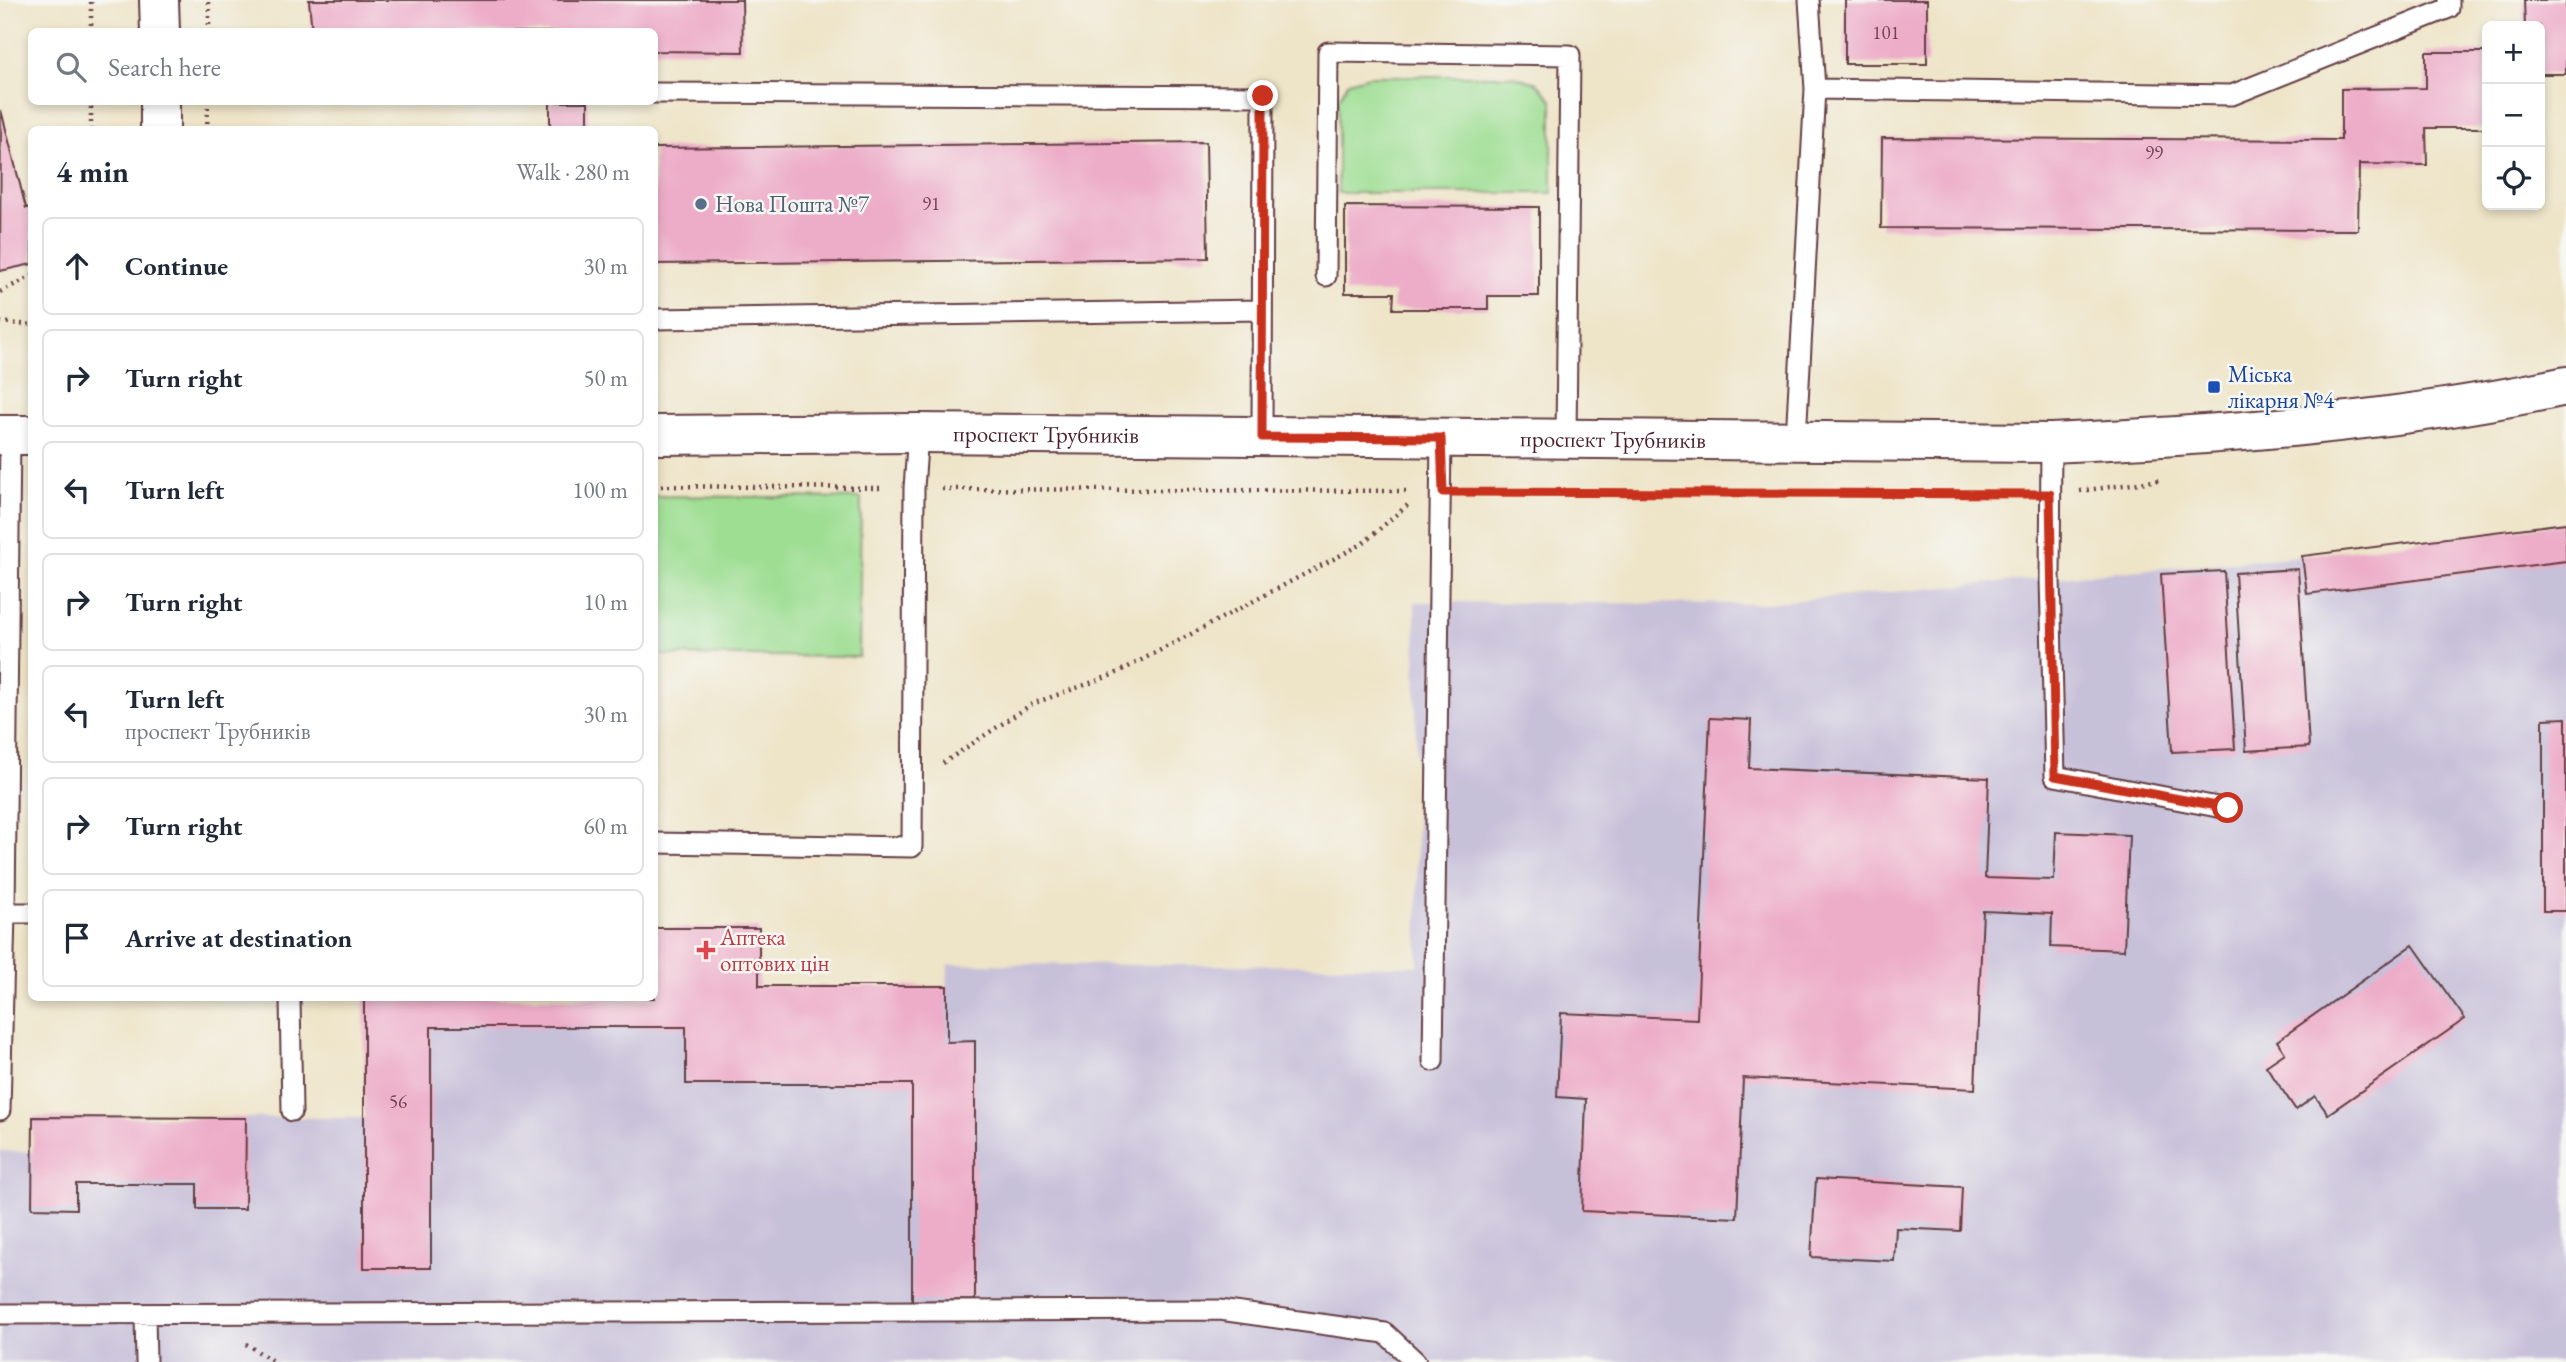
<!DOCTYPE html>
<html lang="en">
<head>
<meta charset="utf-8">
<style>
  :root { --surface:#fff; --page:#f6f6f7; --text:#1f2937; --muted:#747a83; --line:#e0e1e3 }
  body { margin:0; font-family:"EB Garamond",serif; background:var(--page); color:var(--text) }
  .controls { position:absolute; right:21px; top:21px; display:grid; overflow:hidden; border-radius:10px; box-shadow:0 4px 10px #0003 }
  .controls button { width:63px; height:63px; display:grid; place-items:center; padding:0; border:0; border-bottom:2px solid var(--line); background:var(--surface); color:var(--text); font:35px sans-serif }
  .stop { position:absolute; width:21px; height:21px; margin:-16px; border:5px solid #c8321e; border-radius:50%; background:#fff }
  .stop.end { background:#c8321e; border-color:#fff; box-shadow:0 2px 7px #0008 }
  .list { margin:0; padding:0; list-style:none }
  h2 { display:flex; justify-content:space-between; align-items:center; height:91px; margin:0; padding:0 28px; font-size:30px }
  h2 small { font-size:23px; font-weight:400; color:var(--muted) }
  .list li { display:grid; grid-template-columns:46px 1fr auto; gap:21px; align-items:center; box-sizing:border-box; height:98px; margin:0 14px 14px; padding:0 14px; border:2px solid var(--line); border-radius:10px }
  .list b { display:block; font-size:26px; white-space:nowrap }
  .list p { margin:0; font-size:23px; white-space:nowrap; color:var(--muted) }
  .list em { font-size:23px; font-style:normal; color:var(--muted) }
  .icon { flex:none; width:38px; height:38px; fill:none; stroke:currentColor; stroke-width:2; stroke-linecap:round; stroke-linejoin:round }
  .map { position:relative; flex:none; width:2566px; height:1362px; overflow:hidden }
  .search { position:absolute; background:var(--surface); box-shadow:0 4px 10px #0003; left:28px; top:28px; width:630px; height:77px; display:flex; align-items:center; gap:18px; box-sizing:border-box; padding:0 24px; border-radius:10px; color:var(--muted); font-size:26px }
  .panel { position:absolute; background:var(--surface); box-shadow:0 4px 10px #0003; left:28px; top:126px; width:630px; height:875px; border-radius:10px }
  .map>svg:first-child { display:block }
  .industrial { fill:#c7c0d9 }
  .green { fill:#9ede93; stroke:#747e5f; stroke-width:2 }
  .building { fill:#edacc8 }
  .lines { fill:none; stroke-linecap:round; stroke-linejoin:round }
  .service-casing { stroke:#633d43; stroke-width:23 }
  .tertiary-casing { stroke:#633d43; stroke-width:42 }
  .secondary-casing { stroke:#633d43; stroke-width:42 }
  .path { stroke:#633d43; stroke-width:4.5; stroke-dasharray:2 5; stroke-linecap:butt }
  .service { stroke:#fff; stroke-width:19 }
  .tertiary { stroke:#fff; stroke-width:38 }
  .secondary { stroke:#fff; stroke-width:38 }
  .route { stroke:#c8321e; stroke-width:9 }
  .service-dot { fill:#5c6f8a; stroke:#f6f6f2; stroke-width:2.5 }
  .transit-dot { fill:#1a4fb4; stroke:#f6f6f2; stroke-width:2.5 }
  .health-dot { fill:#e0444e; stroke:#f6f6f2; stroke-width:2.5 }
  .labels { text-anchor:middle; dominant-baseline:central; stroke-width:5; stroke-linejoin:round; paint-order:stroke }
  .number-label { font-size:19px; fill:#734252 }
  .service-label { font-size:23px; fill:#4e5e75; stroke:#f6f6f2; text-anchor:start }
  .transit-label { font-size:23px; fill:#164399; stroke:#f6f6f2; text-anchor:start }
  .street-label { font-size:23px; fill:#4a1f2b; stroke:#f6f6f2 }
  .health-label { font-size:23px; fill:#be3a42; stroke:#f6f6f2; text-anchor:start }
</style>
</head>
<body>
<div class="map">
<svg width="2566" height="1362" viewBox="0 0 2566 1362">
  <rect width="100%" height="100%" fill="#f6f6f2"/>
  <filter id="ink" filterUnits="userSpaceOnUse"><feTurbulence type="fractalNoise" baseFrequency=".0143" numOctaves="2"/><feDisplacementMap in="SourceGraphic" scale="14" xChannelSelector="R" yChannelSelector="G"/><feConvolveMatrix kernelMatrix="1 2 1 2 8 2 1 2 1" color-interpolation-filters="sRGB"/></filter>
  <filter id="wash" filterUnits="userSpaceOnUse"><feTurbulence type="fractalNoise" baseFrequency=".00686" numOctaves="4" result="noise"/><feDisplacementMap in="SourceGraphic" scale="28" xChannelSelector="R" yChannelSelector="G"/><feGaussianBlur stdDeviation="1.57" result="paint"/><feColorMatrix in="noise" values="0 0 0 0 0 0 0 0 0 0 0 0 0 0 0 0 0 1.4 0 .05"/><feComposite in="paint" operator="in"/></filter>
  <g filter="url(#wash)">
    <rect width="100%" height="100%" fill="#eee4c8"/>
    <!-- industrial -->
    <path class="industrial" d="M2566,523V1362H0V1151L33,1152V1117L364,1118V998H654L655,928H759V986H947L948,964L1418,966L1415,602L1755,604L2302,556Z"/>
    <!-- green -->
    <path class="green" d="M1369,76H1513L1537,83L1552,100V193H1338V100L1348,82Z
      M655,496L861,498L859,657L655,655Z"/>
    <g id="blocks">
      <!-- building -->
      <path class="building" d="M309,0H742L743,52L654,51V32H312Z
        M1845,0H1927V64H1845Z
        M2524,0H2566V74H2540V26H2525Z
        M2426,52H2487V128H2426L2427,165L2359,164L2358,230L1881,228L1882,138L2341,140V89L2426,88Z
        M550,102H588V130H550Z
        M1,110L26,208L32,207V264L0,271Z
        M1206,142L1208,258L654,264V148Z
        M1345,206L1539,207V296H1488V309H1393L1394,293H1345Z
        M2566,523V561L2307,594L2302,556Z
        M2298,569L2309,747L2246,751L2235,573Z
        M2224,571L2235,749L2172,752L2161,574Z
        M1710,718L1751,720L1749,768L1989,778L1985,878L2054,880L2056,832L2129,835L2124,950L2051,947L2052,914L1983,911L1975,1089L1743,1078L1737,1218L1582,1211L1586,1099L1557,1097L1561,1013L1697,1019Z
        M2566,718V911H2543V719Z
        M654,928H759V986H947V1042L975,1041V1300L912,1301V1084H686V1027H431V1268H364V998H654Z
        M2413,945L2465,1019L2328,1114L2315,1096L2296,1110L2266,1066L2285,1053L2277,1041Z
        M33,1117L246,1118L245,1209H197V1184H76V1209L32,1208Z
        M1816,1179L1962,1187L1960,1231L1896,1228L1894,1261L1811,1257Z"/>
    </g>
  </g>
  <g filter="url(#ink)">
    <use href="#blocks" fill-opacity="0" stroke="#633d43" stroke-width="2"/>
    <g class="lines">
      <!-- service casing -->
      <g class="service-casing">
        <path id="service" d="M1809,0L1815,89
          M654,93L1263,96L1262,437
          M1326,276L1328,52L1570,55L1566,439
          M654,319L1262,310
          M10,435L5,913H32
          M1796,439L1815,89L2232,95L2449,8V0
          M2051,443L2050,579L2055,776L2228,809
          M654,843L912,847L914,488L918,433
          M290,998L292,1111
          M1433,1061L1441,438
          M0,1110L5,913
          M0,1314L1220,1310L1385,1333L1416,1362
          M145,1314L146,1362"/>
      </g>
      <!-- tertiary casing -->
      <g class="tertiary-casing">
        <path id="tertiary" d="M159,0L160,32
          M160,102V130"/>
      </g>
      <!-- secondary casing -->
      <g class="secondary-casing">
        <g id="secondary">
          <path d="M0,435H32"/>
          <path id="s1" d="M654,435L918,433L2051,443C2224,435 2397,422 2566,386"/>
        </g>
      </g>
      <!-- path -->
      <path class="path" d="M91,32V0
        M209,32V0
        M91,130V102
        M207,130L208,102
        M0,292L32,276
        M0,322L32,325
        M654,486L885,488
        M942,489L1410,491
        M2080,491L2161,480
        M1471,492L2022,494
        M943,763L1032,704L1115,674L1362,544L1410,503
        M246,1344L274,1362"/>
      <!-- service -->
      <use href="#service" class="service"/>
      <!-- tertiary -->
      <use href="#tertiary" class="tertiary"/>
      <!-- secondary -->
      <use href="#secondary" class="secondary"/>
    </g>
  </g>
  <g class="lines" filter="url(#ink)">
    <!-- route -->
    <path class="route" d="M1263,96L1262,437L1441,438L1443,492L2050,494L2055,776L2228,808"/>
  </g>
  <!-- markers -->
  <circle class="service-dot" cx="701" cy="204" r="7"/>
  <rect class="transit-dot" x="2207" y="380" width="14" height="14" rx="3.5"/>
  <path class="health-dot" d="M702.5 939.5h7v7h7v7h-7v7h-7v-7h-7v-7h7z"/>
  <g class="labels">
    <!-- number labels -->
    <g class="number-label">
      <text x="1886" y="32">101</text>
      <text x="2154" y="152">99</text>
      <text x="931" y="203">91</text>
      <text x="398" y="1101">56</text>
    </g>
    <!-- service labels -->
    <g class="service-label">
      <text x="715" y="204">Нова Пошта №7</text>
    </g>
    <!-- transit labels -->
    <g class="transit-label">
      <text x="2228" y="374">Міська<tspan x="2228" dy="26">лікарня №4</tspan></text>
    </g>
    <!-- street labels -->
    <g class="street-label">
      <text stroke="none"><textPath href="#s1" startOffset="392">проспект Трубників</textPath></text>
      <text stroke="none"><textPath href="#s1" startOffset="959">проспект Трубників</textPath></text>
    </g>
    <!-- health labels -->
    <g class="health-label">
      <text x="720" y="937">Аптека<tspan x="720" dy="26">оптових цін</tspan></text>
    </g>
  </g>
</svg>
<div class="controls">
<button>+</button>
<button>−</button>
<button><svg class="icon" aria-label="locate" viewBox="0 0 24 24"><circle cx="12" cy="12" r="6"/><path d="M12 2v4M12 18v4M2 12h4M18 12h4"/></svg></button>
</div>
<div class="stop" style="left:2228px;top:808px"></div>
<div class="stop end" style="left:1263px;top:96px"></div>
<div class="search"><svg class="icon" aria-label="search" viewBox="0 0 24 24"><circle cx="10" cy="10" r="6"/><path d="M15 15l6 6"/></svg>Search here</div>
<section class="panel">
<h2>4 min<small>Walk · 280 m</small></h2>
<ul class="list">
<li><svg class="icon" aria-label="ahead" viewBox="0 0 24 24"><path d="M12 20V5M6 11l6-6 6 6"/></svg><div><b>Continue</b></div><em>30 m</em></li>
<li><svg class="icon" aria-label="right" viewBox="0 0 24 24"><path d="M7 20v-9h11M14 6l5 5-5 5"/></svg><div><b>Turn right</b></div><em>50 m</em></li>
<li><svg class="icon" aria-label="left" viewBox="0 0 24 24"><path d="M17 20v-9H6M10 6l-5 5 5 5"/></svg><div><b>Turn left</b></div><em>100 m</em></li>
<li><svg class="icon" aria-label="right" viewBox="0 0 24 24"><path d="M7 20v-9h11M14 6l5 5-5 5"/></svg><div><b>Turn right</b></div><em>10 m</em></li>
<li><svg class="icon" aria-label="left" viewBox="0 0 24 24"><path d="M17 20v-9H6M10 6l-5 5 5 5"/></svg><div><b>Turn left</b><p>проспект Трубників</p></div><em>30 m</em></li>
<li><svg class="icon" aria-label="right" viewBox="0 0 24 24"><path d="M7 20v-9h11M14 6l5 5-5 5"/></svg><div><b>Turn right</b></div><em>60 m</em></li>
<li><svg class="icon" aria-label="arrive" viewBox="0 0 24 24"><path d="M6 21V4h12l-3 4 3 4H6"/></svg><div><b>Arrive at destination</b></div></li>
</ul>
</section>
</div>
</body>
</html>
